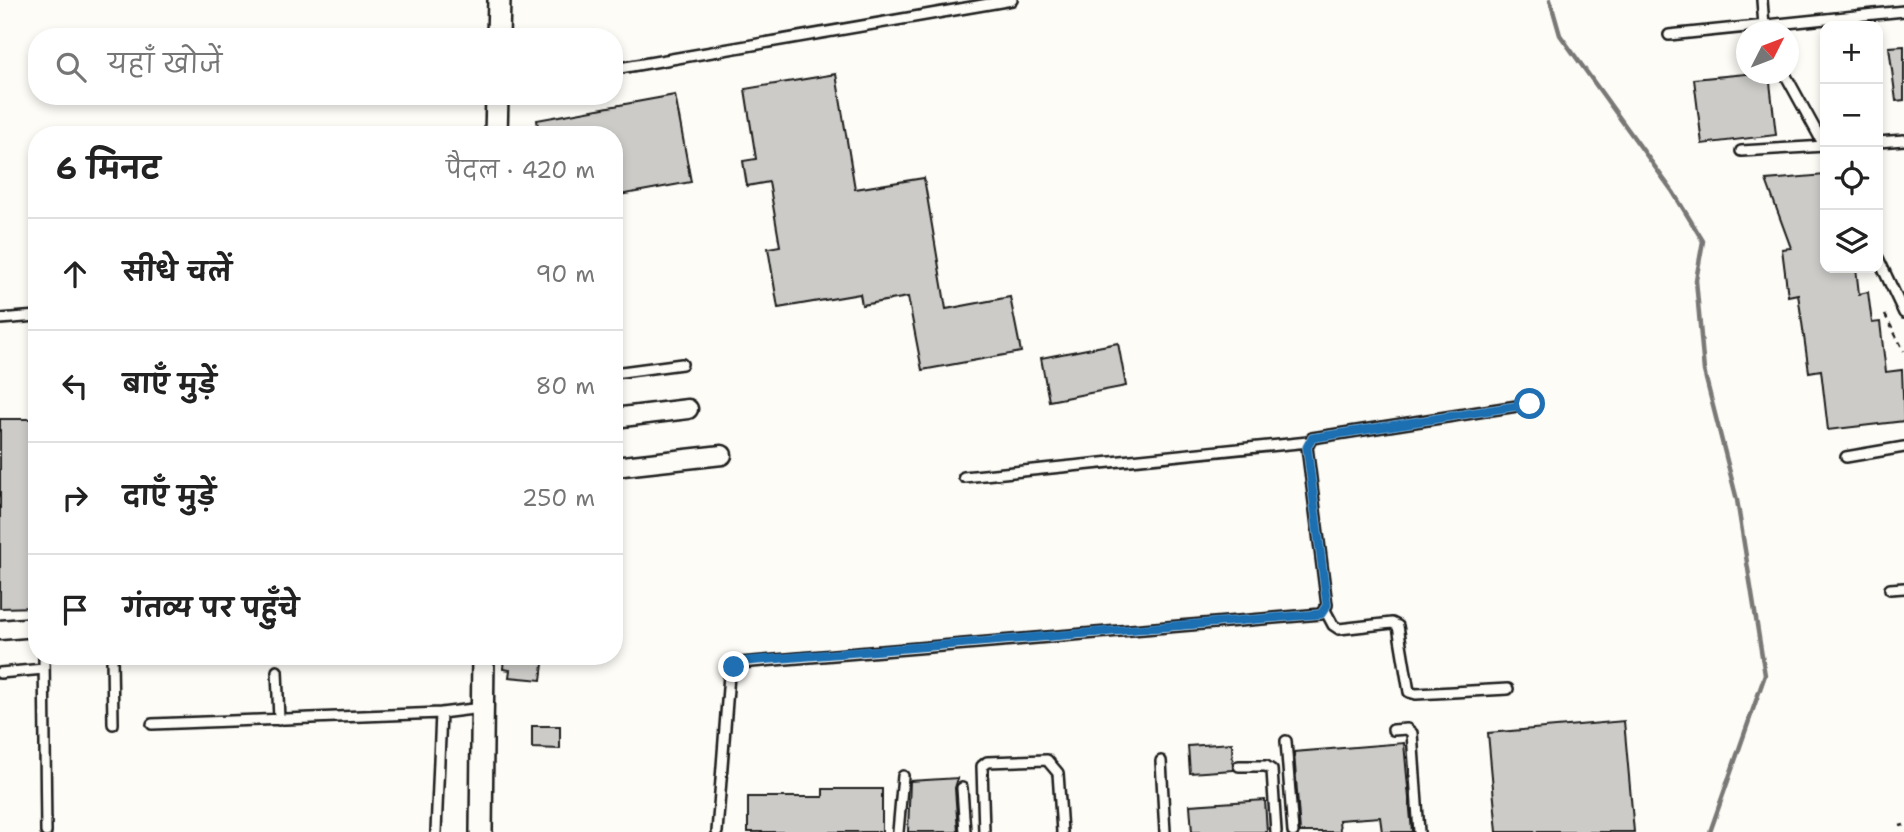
<!DOCTYPE html>
<html lang="hi">
<head>
<meta charset="utf-8">
<style>
  :root { --surface:#fff; --page:#f6f6f6; --text:#222; --muted:#767676; --line:#e0e0e0 }
  body { margin:0; font-family:"Shantell Sans","Playpen Sans Deva",sans-serif; background:var(--page); color:var(--text) }
  .controls { position:absolute; right:21px; top:21px; display:grid; overflow:hidden; border-radius:14px; box-shadow:0 4px 10px #0003 }
  .controls button { width:63px; height:63px; display:grid; place-items:center; padding:0; border:0; border-bottom:2px solid var(--line); background:var(--surface); color:var(--text); font:35px sans-serif }
  .compass { position:absolute; left:1736px; top:21px; width:63px; height:63px; border-radius:50%; background:var(--surface); box-shadow:0 4px 10px #0003; rotate:48deg }
  .stop { position:absolute; width:21px; height:21px; margin:-16px; border:5px solid #1f6fb2; border-radius:50%; background:#fff }
  .stop.end { background:#1f6fb2; border-color:#fff; box-shadow:0 2px 7px #0008 }
  .list { margin:0; padding:0; list-style:none }
  h2 { display:flex; justify-content:space-between; align-items:center; height:91px; margin:0; padding:0 28px; font-size:30px }
  h2 small { font-size:23px; font-weight:400; color:var(--muted) }
  .list li { display:grid; grid-template-columns:46px 1fr auto; gap:21px; align-items:center; box-sizing:border-box; height:112px; padding:0 28px; border-top:2px solid var(--line) }
  .list b { display:block; font-size:26px; white-space:nowrap }
  .list em { font-size:23px; font-style:normal; color:var(--muted) }
  .icon { flex:none; width:38px; height:38px; fill:none; stroke:currentColor; stroke-width:2; stroke-linecap:round; stroke-linejoin:round }
  .map { position:relative; flex:none; width:1904px; height:832px; overflow:hidden }
  .search { position:absolute; background:var(--surface); box-shadow:0 4px 10px #0003; left:28px; top:28px; width:595px; height:77px; display:flex; align-items:center; gap:18px; box-sizing:border-box; padding:0 24px; border-radius:28px; color:var(--muted); font-size:26px }
  .panel { position:absolute; background:var(--surface); box-shadow:0 4px 10px #0003; left:28px; top:126px; width:595px; height:539px; border-radius:28px }
  .map>svg:first-child { display:block }
  .lines { fill:none; stroke-linecap:round; stroke-linejoin:round }
  .stream { stroke:#797876; stroke-width:4.5 }
  .building { fill:#cccbc8; stroke:#1c1c1c; stroke-width:2 }
  .service-casing { stroke:#1c1c1c; stroke-width:14 }
  .minor-casing { stroke:#1c1c1c; stroke-width:23 }
  .tertiary-casing { stroke:#1c1c1c; stroke-width:26 }
  .path { stroke:#1c1c1c; stroke-width:2.5; stroke-dasharray:5 5; stroke-linecap:butt }
  .service { stroke:#fdfcf7; stroke-width:9 }
  .minor { stroke:#fdfcf7; stroke-width:18 }
  .tertiary { stroke:#fdfcf7; stroke-width:21 }
  .route { stroke:#1f6fb2; stroke-width:9 }
</style>
</head>
<body>
<div class="map">
<svg width="1904" height="832" viewBox="0 0 1904 832">
  <rect width="100%" height="100%" fill="#fdfcf7"/>
  <filter id="ink" filterUnits="userSpaceOnUse"><feTurbulence type="fractalNoise" baseFrequency=".0143" numOctaves="2"/><feDisplacementMap in="SourceGraphic" scale="14" xChannelSelector="R" yChannelSelector="G"/><feConvolveMatrix kernelMatrix="1 2 1 2 8 2 1 2 1" color-interpolation-filters="sRGB"/></filter>
  <g filter="url(#ink)">
    <g class="lines">
      <!-- stream -->
      <path class="stream" d="M1550,0L1560,35L1673,192L1703,241L1696,280L1704,371L1737,500L1765,675L1710,832"/>
    </g>
    <!-- building -->
    <path class="building" d="M1904,46V100L1896,101L1889,47Z
      M836,74L855,189L924,178L946,309L1010,297L1021,352L922,370L908,297L862,305L860,294L778,308L768,248L780,246L769,182L747,186L743,161L756,159L745,89Z
      M1746,74H1769L1776,135L1702,144L1694,79Z
      M675,95L691,182L614,196V135H539L537,120Z
      M1825,175V268H1856L1859,294L1868,292L1872,323L1880,322L1886,372L1902,370L1904,421L1828,430L1821,370L1809,372L1798,294L1788,296L1782,249L1791,248L1766,180Z
      M1118,343L1126,386L1049,401L1041,358Z
      M0,419H37V607L0,608Z
      M504,656H544L541,680L509,677L510,670L503,669Z
      M1624,721L1634,832H1497L1488,733Z
      M532,726H560V749L532,748Z
      M1232,743L1233,770L1190,773L1188,746Z
      M1404,743L1412,832H1382L1380,817L1339,820L1340,832H1300L1294,752Z
      M958,778L955,788L958,832H908L910,781Z
      M823,789H882V832H748V797H823Z
      M1265,800L1267,832H1192L1190,805Z"/>
    <g class="lines">
      <!-- service casing -->
      <g class="service-casing">
        <path id="service" d="M1762,0L1764,26
          M1669,35L1904,11
          M614,69L1012,0
          M1785,74L1825,147
          M1878,142L1904,140
          M1741,151L1825,146
          M1878,258L1904,313
          M0,319L37,316
          M614,373L682,364
          M1846,457L1904,447
          M964,477L1308,442
          M1890,589L1904,588
          M1325,610L1333,625L1339,629L1392,623L1398,626L1409,692L1416,694L1508,689
          M44,656L46,832
          M112,656L113,724
          M277,671L279,720
          M0,673L44,669
          M152,724L441,713L481,708
          M1393,730L1407,729L1412,733L1419,832
          M1286,741L1293,832
          M1161,761L1165,832
          M1239,766H1266L1272,770L1276,832
          M962,788L965,832
          M436,832L441,713
          M717,832L729,675L740,663L1321,614L1327,605L1307,447L1312,438L1530,404
          M898,832L903,776
          M984,832L982,766L987,762L1047,760L1058,773L1062,832"/>
      </g>
      <!-- minor casing -->
      <g class="minor-casing">
        <path id="minor" d="M614,418L688,409
          M614,467L722,455
          M0,630L37,627"/>
      </g>
      <!-- tertiary casing -->
      <g class="tertiary-casing">
        <path id="tertiary" d="M498,37L499,0
          M496,135L497,96
          M481,832L483,656"/>
      </g>
      <!-- path -->
      <path class="path" d="M1885,315L1904,351
        M1900,826L1904,825"/>
      <!-- service -->
      <use href="#service" class="service"/>
      <!-- minor -->
      <use href="#minor" class="minor"/>
      <!-- tertiary -->
      <use href="#tertiary" class="tertiary"/>
    </g>
  </g>
  <g class="lines" filter="url(#ink)">
    <!-- route -->
    <path class="route" d="M734,667L747,661L1321,614L1327,605L1307,447L1312,438L1530,404"/>
  </g>
</svg>
<div class="controls">
<button>+</button>
<button>−</button>
<button><svg class="icon" aria-label="locate" viewBox="0 0 24 24"><circle cx="12" cy="12" r="6"/><path d="M12 2v4M12 18v4M2 12h4M18 12h4"/></svg></button>
<button><svg class="icon" aria-label="layers" viewBox="0 0 24 24"><path d="M12 4l9 5-9 5-9-5zM3 14l9 5 9-5"/></svg></button>
</div>
<svg class="compass" viewBox="-18 -18 36 36"><path d="M0-13l5 13h-10z" fill="#e53935"/><path d="M0 13l5-13h-10z" fill="#767676"/></svg>
<div class="stop" style="left:1530px;top:404px"></div>
<div class="stop end" style="left:734px;top:667px"></div>
<div class="search"><svg class="icon" aria-label="search" viewBox="0 0 24 24"><circle cx="10" cy="10" r="6"/><path d="M15 15l6 6"/></svg>यहाँ खोजें</div>
<section class="panel">
<h2>6 मिनट<small>पैदल · 420 m</small></h2>
<ul class="list">
<li><svg class="icon" aria-label="ahead" viewBox="0 0 24 24"><path d="M12 20V5M6 11l6-6 6 6"/></svg><div><b>सीधे चलें</b></div><em>90 m</em></li>
<li><svg class="icon" aria-label="left" viewBox="0 0 24 24"><path d="M17 20v-9H6M10 6l-5 5 5 5"/></svg><div><b>बाएँ मुड़ें</b></div><em>80 m</em></li>
<li><svg class="icon" aria-label="right" viewBox="0 0 24 24"><path d="M7 20v-9h11M14 6l5 5-5 5"/></svg><div><b>दाएँ मुड़ें</b></div><em>250 m</em></li>
<li><svg class="icon" aria-label="arrive" viewBox="0 0 24 24"><path d="M6 21V4h12l-3 4 3 4H6"/></svg><div><b>गंतव्य पर पहुँचे</b></div></li>
</ul>
</section>
</div>
</body>
</html>
